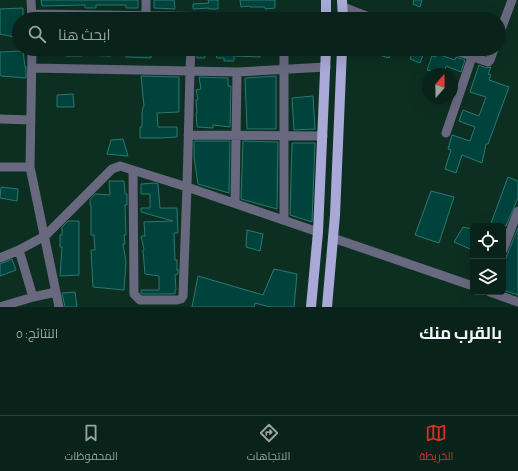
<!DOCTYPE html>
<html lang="ar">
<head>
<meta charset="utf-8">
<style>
  :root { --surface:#0a231a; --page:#132b23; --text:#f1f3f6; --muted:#99a4a2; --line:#2a4039; --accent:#d93025 }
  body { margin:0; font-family:"Alegreya Sans",Cairo,sans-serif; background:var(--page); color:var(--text); direction:rtl }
  .controls { position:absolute; right:12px; bottom:12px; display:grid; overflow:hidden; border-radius:6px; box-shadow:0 4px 16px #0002 }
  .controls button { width:36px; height:36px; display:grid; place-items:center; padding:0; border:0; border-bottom:1px solid var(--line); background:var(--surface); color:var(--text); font:20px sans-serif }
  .compass { position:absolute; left:422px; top:68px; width:36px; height:36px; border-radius:50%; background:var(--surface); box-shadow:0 4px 16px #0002; rotate:20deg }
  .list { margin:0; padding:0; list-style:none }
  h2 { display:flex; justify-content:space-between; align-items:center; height:52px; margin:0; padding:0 16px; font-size:17px }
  h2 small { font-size:13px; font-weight:400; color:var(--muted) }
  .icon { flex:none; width:22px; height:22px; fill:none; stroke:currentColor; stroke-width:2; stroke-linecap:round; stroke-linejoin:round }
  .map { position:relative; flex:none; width:518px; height:307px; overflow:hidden; direction:ltr }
  .search { position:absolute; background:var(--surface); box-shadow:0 4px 16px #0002; left:12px; right:12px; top:12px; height:44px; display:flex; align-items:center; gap:10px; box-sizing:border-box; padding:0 14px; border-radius:22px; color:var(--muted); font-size:15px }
  .sheet { height:108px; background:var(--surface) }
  nav { display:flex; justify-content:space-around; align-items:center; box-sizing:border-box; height:56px; border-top:1px solid var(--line); background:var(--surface); font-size:11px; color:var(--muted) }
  nav a { display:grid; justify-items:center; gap:2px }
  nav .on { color:var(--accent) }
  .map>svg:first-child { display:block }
  .building { fill:#00433d; stroke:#2a7970 }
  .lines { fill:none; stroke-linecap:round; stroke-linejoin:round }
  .minor { stroke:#68697f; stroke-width:9 }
  .major { stroke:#a9a9d7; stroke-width:10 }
</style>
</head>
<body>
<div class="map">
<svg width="518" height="307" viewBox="0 0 518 307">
  <rect width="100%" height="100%" fill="#0d2f22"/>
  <!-- building -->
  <path class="building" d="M41,0H138V8H126V5H96V8H85V5L42,6Z
    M154,0H174L175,9L154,8Z
    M208,0H218V9H209V8L193,9V4L209,3Z
    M240,0H275V8L265,9V7H250V6L241,7Z
    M414,0H422L420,7L413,4Z
    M23,8V19H19V38L0,34V9Z
    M43,49H111V56L82,55V56H66V54L43,55Z
    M126,49H151V58L126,57Z
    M197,49H259L260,57L234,56V61H224V58H217L216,55H205V58H197Z
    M355,49H369V55L354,50Z
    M380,49H392L389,58L379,55Z
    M414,49H425L420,63L410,59Z
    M23,51L25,67H26V78L1,76L0,74V52Z
    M437,54L455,60L456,57L465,60L461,72L446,66L444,74L427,70L432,56L436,57Z
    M479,65L486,68L491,67L488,74L491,75L489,80L509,87L488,144H486L482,163L462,155L456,173L445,169L451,150L448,149L452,135L470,141L475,127L459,121L463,110L479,116L486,97L470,92Z
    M141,76L179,77V112L157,113L158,127H177V137L160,138H140V127H142V113L143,107L144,106Z
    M276,76V129H247L245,78Z
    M199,77L228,78V86H231L230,127L213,125V128L197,127L196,113H197L196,100H198L196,90L201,89Z
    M73,94L74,107H57V95Z
    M313,96L315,129L294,130L292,98Z
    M123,139L128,156L107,154L111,140Z
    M194,141H230L229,193L198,184L194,157Z
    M243,141L278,142L277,209L241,199Z
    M292,143H315L312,222L290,215Z
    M508,177L518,181V198L506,226H490Z
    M109,181H124L125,194H127V205H125L126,235H124L125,244H123L126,262L124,290L93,287L91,250H95L94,235H91V205H90V200L95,194L110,195Z
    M155,183L158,184L160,208H177L178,233H174L175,260H177V270L178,269V274L175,275L176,290H175V294H142L141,293V290H159V276L145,274L143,250L144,249L141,236H145L144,222L173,221L141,212V208H150V194H141V184Z
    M1,187L18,189L17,201L0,198Z
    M431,191L454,197L439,243L415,235Z
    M68,221H79V275L60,276L62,247H60V235H62V227Z
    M463,227L473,229V245L470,249L454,242Z
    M518,228V295L503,290V265Z
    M247,230L263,234L260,251L246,247Z
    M12,259L16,270L0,276V264Z
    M274,269L297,274L294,307H270L255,303L254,307H192L198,276L263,295Z
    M75,292L77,307H65L62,293Z"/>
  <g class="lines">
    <!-- minor -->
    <path class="minor" d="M31,0L32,19
      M146,0V16
      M343,7L374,19
      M32,14L229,17H276L282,19
      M499,35L512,0
      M32,49L30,167L59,307
      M284,49V219
      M451,49L488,62L490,60L494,49
      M32,68L190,71L191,49
      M0,119L31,120
      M446,133L472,57
      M188,135L323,136
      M0,167H30
      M235,203L237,72
      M318,232L187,187L190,71L237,72L326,67
      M333,238L473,286
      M19,250L33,297
      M503,250L518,211
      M0,258L19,250L45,236L112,169L120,166L187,187L183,296L181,299L177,300H140L134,294L133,170
      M490,292L518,302
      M0,307L33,297L56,292"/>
    <!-- major -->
    <path class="major" d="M326,0V19
      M342,0L343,19
      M311,307L318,232L326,49
      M327,307L335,215L342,49"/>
  </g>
</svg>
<div class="controls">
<button><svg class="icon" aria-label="locate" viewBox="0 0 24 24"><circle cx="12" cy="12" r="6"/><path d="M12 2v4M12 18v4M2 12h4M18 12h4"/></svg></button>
<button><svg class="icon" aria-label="layers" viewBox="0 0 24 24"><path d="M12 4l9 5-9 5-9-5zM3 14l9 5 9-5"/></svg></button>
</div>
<svg class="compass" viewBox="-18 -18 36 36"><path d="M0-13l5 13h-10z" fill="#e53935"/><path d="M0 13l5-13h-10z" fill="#99a4a2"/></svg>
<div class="search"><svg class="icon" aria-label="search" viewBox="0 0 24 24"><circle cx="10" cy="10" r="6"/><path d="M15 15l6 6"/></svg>ابحث هنا</div>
</div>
<section class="sheet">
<h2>بالقرب منك<small>النتائج: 0</small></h2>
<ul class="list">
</ul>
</section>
<nav>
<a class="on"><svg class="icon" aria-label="map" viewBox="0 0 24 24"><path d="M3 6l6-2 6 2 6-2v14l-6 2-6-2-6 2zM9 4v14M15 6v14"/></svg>الخريطة</a>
<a><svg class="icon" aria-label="directions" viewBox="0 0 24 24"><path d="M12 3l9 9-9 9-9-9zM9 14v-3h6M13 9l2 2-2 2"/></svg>الاتجاهات</a>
<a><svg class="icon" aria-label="saved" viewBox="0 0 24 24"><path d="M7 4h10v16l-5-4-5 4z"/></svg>المحفوظات</a>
</nav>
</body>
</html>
